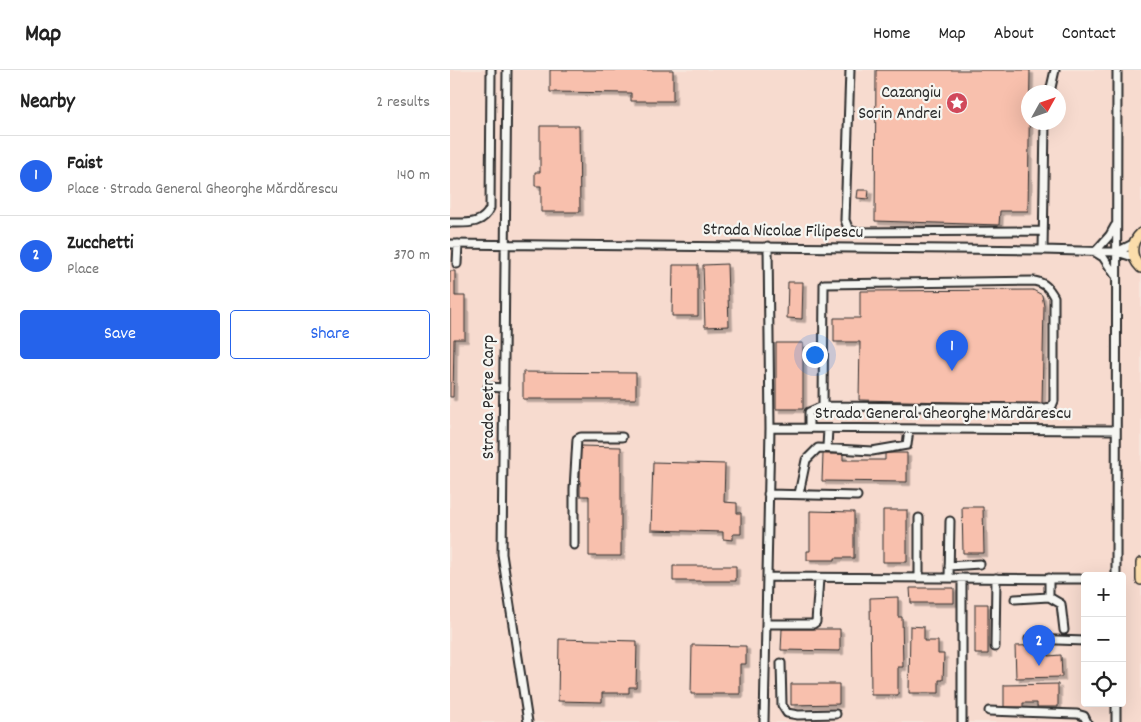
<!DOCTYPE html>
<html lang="en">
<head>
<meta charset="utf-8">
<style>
  :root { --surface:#fff; --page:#f6f6f6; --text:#222; --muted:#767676; --line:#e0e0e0; --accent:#2563eb }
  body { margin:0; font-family:Dekko,sans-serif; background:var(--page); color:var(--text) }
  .controls { position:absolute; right:15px; bottom:15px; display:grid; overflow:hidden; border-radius:5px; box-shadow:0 5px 20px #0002 }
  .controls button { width:45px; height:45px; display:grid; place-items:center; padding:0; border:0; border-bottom:1px solid var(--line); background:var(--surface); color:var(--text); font:25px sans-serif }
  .compass { position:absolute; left:571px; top:15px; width:45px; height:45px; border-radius:50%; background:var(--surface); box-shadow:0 5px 20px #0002; rotate:50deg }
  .you { position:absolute; left:364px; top:284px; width:18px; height:18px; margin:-12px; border:4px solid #fff; border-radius:50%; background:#1a73e8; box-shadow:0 0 0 8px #1a73e833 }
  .badge { display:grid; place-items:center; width:32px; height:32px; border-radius:50%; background:var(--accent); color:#fff; font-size:16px; font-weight:700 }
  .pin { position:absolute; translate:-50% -41px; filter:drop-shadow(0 1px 2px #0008) }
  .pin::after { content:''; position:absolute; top:26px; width:18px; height:15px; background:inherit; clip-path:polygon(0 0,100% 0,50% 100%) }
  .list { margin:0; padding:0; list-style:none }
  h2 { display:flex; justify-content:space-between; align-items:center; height:65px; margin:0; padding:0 20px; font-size:21px }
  h2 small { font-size:16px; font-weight:400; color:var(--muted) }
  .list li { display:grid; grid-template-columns:32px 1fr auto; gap:15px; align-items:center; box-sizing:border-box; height:80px; padding:0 20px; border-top:1px solid var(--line) }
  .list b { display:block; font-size:19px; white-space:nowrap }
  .list p { margin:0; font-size:16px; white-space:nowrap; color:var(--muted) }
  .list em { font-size:16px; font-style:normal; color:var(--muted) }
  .actions { display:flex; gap:10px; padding:15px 20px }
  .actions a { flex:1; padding:11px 0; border:1px solid var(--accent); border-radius:5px; text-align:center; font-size:18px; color:var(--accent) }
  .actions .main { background:var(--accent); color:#fff }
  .icon { flex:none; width:28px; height:28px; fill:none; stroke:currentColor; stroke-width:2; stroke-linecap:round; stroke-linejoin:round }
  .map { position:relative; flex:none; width:691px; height:652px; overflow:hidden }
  header { display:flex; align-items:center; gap:30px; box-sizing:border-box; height:70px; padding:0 25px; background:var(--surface); border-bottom:1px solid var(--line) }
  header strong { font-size:24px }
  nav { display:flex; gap:28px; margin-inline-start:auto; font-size:18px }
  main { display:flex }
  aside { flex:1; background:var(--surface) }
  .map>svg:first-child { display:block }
  .built { fill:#f7dbcf; fill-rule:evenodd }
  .building { fill:#f8c0ad; stroke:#2b2b2b; filter:url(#shadow) }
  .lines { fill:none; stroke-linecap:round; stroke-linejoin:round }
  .minor-casing { stroke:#2b2b2b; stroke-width:11 }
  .major-casing { stroke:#2b2b2b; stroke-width:12 }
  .minor { stroke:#f6f6f2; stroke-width:7 }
  .major { stroke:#fbddab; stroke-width:9 }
  .labels { text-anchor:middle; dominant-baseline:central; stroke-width:4.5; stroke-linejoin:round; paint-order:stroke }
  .poi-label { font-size:18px; fill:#2b2b2b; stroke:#f6f6f2; text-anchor:end }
  .street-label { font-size:18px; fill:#2b2b2b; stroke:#f6f6f2 }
</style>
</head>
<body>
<header>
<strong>Map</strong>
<nav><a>Home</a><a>Map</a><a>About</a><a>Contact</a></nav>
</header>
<main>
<aside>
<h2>Nearby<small>2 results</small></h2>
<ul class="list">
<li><span class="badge">1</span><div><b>Faist</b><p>Place · Strada General Gheorghe Mărdărescu</p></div><em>140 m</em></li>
<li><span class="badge">2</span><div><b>Zucchetti</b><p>Place</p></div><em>370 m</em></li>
</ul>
<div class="actions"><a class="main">Save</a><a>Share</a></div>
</aside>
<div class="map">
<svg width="691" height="652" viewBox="0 0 691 652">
  <defs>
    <filter id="shadow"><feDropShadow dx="3.5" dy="3.5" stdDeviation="0" flood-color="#0004"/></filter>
  </defs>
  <rect width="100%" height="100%" fill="#f7e6dd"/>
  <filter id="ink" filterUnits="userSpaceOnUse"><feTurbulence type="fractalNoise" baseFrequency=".02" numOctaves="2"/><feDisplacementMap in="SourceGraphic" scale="10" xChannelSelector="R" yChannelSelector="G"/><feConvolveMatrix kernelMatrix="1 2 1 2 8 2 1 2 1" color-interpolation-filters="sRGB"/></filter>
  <g filter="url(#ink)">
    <!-- built -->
    <path class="built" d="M0,0H691V652H0ZM578,22H608V52H578ZM635,506H672V633H635Z"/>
    <!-- building -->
    <path class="building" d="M100,0H223V31H181V23L100,22Z
      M426,0H580L578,141H550L549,155L425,151Z
      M90,56H129L130,142H91V116H85V102H90Z
      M408,120H419L418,129L407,128Z
      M277,194L279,256L255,257L253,195Z
      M223,195H248V246H222Z
      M0,201H5V226H15V269H4L3,327H0Z
      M338,212H353L352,249L337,248Z
      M583,220L592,225L594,236L592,334L409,330L410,272H384V248H410V221Z
      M326,273H353V339H326Z
      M73,302L186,303V329H73Z
      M130,376L171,377V486H139V426H130Z
      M435,383H457V412L372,411L373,384H393V390H435Z
      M203,392L275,394L274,432L287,433V443H291V464H283V470L273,469V462L201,460Z
      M512,437H533L534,483H513Z
      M433,440H457V492H433Z
      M360,441L404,442V488H385V490H357V481H360Z
      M223,496H286V511H223Z
      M460,518H504V533H461Z
      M448,527V547H452L453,597H448V625H421L420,528Z
      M525,534H538V584H525Z
      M460,556L474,557V571H488V584H494L493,610H489V623H459Z
      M332,559H390V581L331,580Z
      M109,569L187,571L186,617H179V623H152V632L108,631Z
      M242,575L296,576V594H290V624H241Z
      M598,575V586L611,585L612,607L566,608L565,576Z
      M341,614H389V634L341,635Z
      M608,614V637H587V633H573V637H554V615Z"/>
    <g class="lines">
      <!-- minor casing -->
      <g class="minor-casing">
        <path id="minor" d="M57,0L52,484L78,652
          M400,0L395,150L398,158L404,162L593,161
          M600,22L605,0
          M0,153C17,153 33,155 40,138L41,0
          M0,174L593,180L667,182L683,187
          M593,180L595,52
          M667,182L683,174
          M7,194L8,174
          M665,205L653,187L645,182L660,165L665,156
          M38,317L54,318
          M320,358L666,360
          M359,358V342L373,336L595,338L602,336L604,331V227C599,218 595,213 584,211L374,214L373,336
          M377,377L378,359
          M318,424L407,426
          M349,424L356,390L368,378L422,381L457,375L459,359
          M469,448V508
          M124,475V419L127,369L131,367H172
          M499,496L530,494
          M666,506L667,0
          M317,507L635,509
          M499,508L500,451
          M512,508V652
          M599,508V527L611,534L614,560
          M565,529L599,527
          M316,554H363L366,552L369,508
          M579,569L635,571
          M545,577L546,508
          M331,593L332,635L337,643L348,645L386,644
          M539,641L627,644L634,646L637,652
          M314,652L320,358L318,176
          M666,652V633"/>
      </g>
      <!-- major casing -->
      <g class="major-casing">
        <path id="major" d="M691,163C680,173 680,187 691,198
          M691,493V510"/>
      </g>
      <!-- minor -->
      <use href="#minor" class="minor"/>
      <!-- major -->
      <use href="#major" class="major"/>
    </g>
  </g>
  <!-- icons -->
  <defs>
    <g id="sight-disc" transform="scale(1.125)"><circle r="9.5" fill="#d1495b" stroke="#f6f6f2"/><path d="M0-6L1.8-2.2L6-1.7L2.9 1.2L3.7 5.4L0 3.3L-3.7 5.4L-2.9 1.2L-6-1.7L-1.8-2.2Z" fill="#fff"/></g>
  </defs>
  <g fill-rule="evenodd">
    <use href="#sight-disc" x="507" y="33"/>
  </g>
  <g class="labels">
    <!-- poi labels -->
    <g class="poi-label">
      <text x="491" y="23">Cazangiu<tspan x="491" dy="21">Sorin Andrei</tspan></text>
    </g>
    <!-- street labels -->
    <g class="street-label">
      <text transform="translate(333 162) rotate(1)">Strada Nicolae Filipescu</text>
      <text transform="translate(39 327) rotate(-90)">Strada Petre Carp</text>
      <text x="493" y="344">Strada General Gheorghe Mărdărescu</text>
    </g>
  </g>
</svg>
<div class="controls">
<button>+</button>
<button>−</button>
<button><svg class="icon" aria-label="locate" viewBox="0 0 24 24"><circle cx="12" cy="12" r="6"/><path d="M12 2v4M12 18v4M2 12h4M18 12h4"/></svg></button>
</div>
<svg class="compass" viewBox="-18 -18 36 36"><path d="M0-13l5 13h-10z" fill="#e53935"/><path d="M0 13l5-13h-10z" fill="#767676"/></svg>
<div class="you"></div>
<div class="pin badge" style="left:502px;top:301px">1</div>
<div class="pin badge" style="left:589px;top:596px">2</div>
</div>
</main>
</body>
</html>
